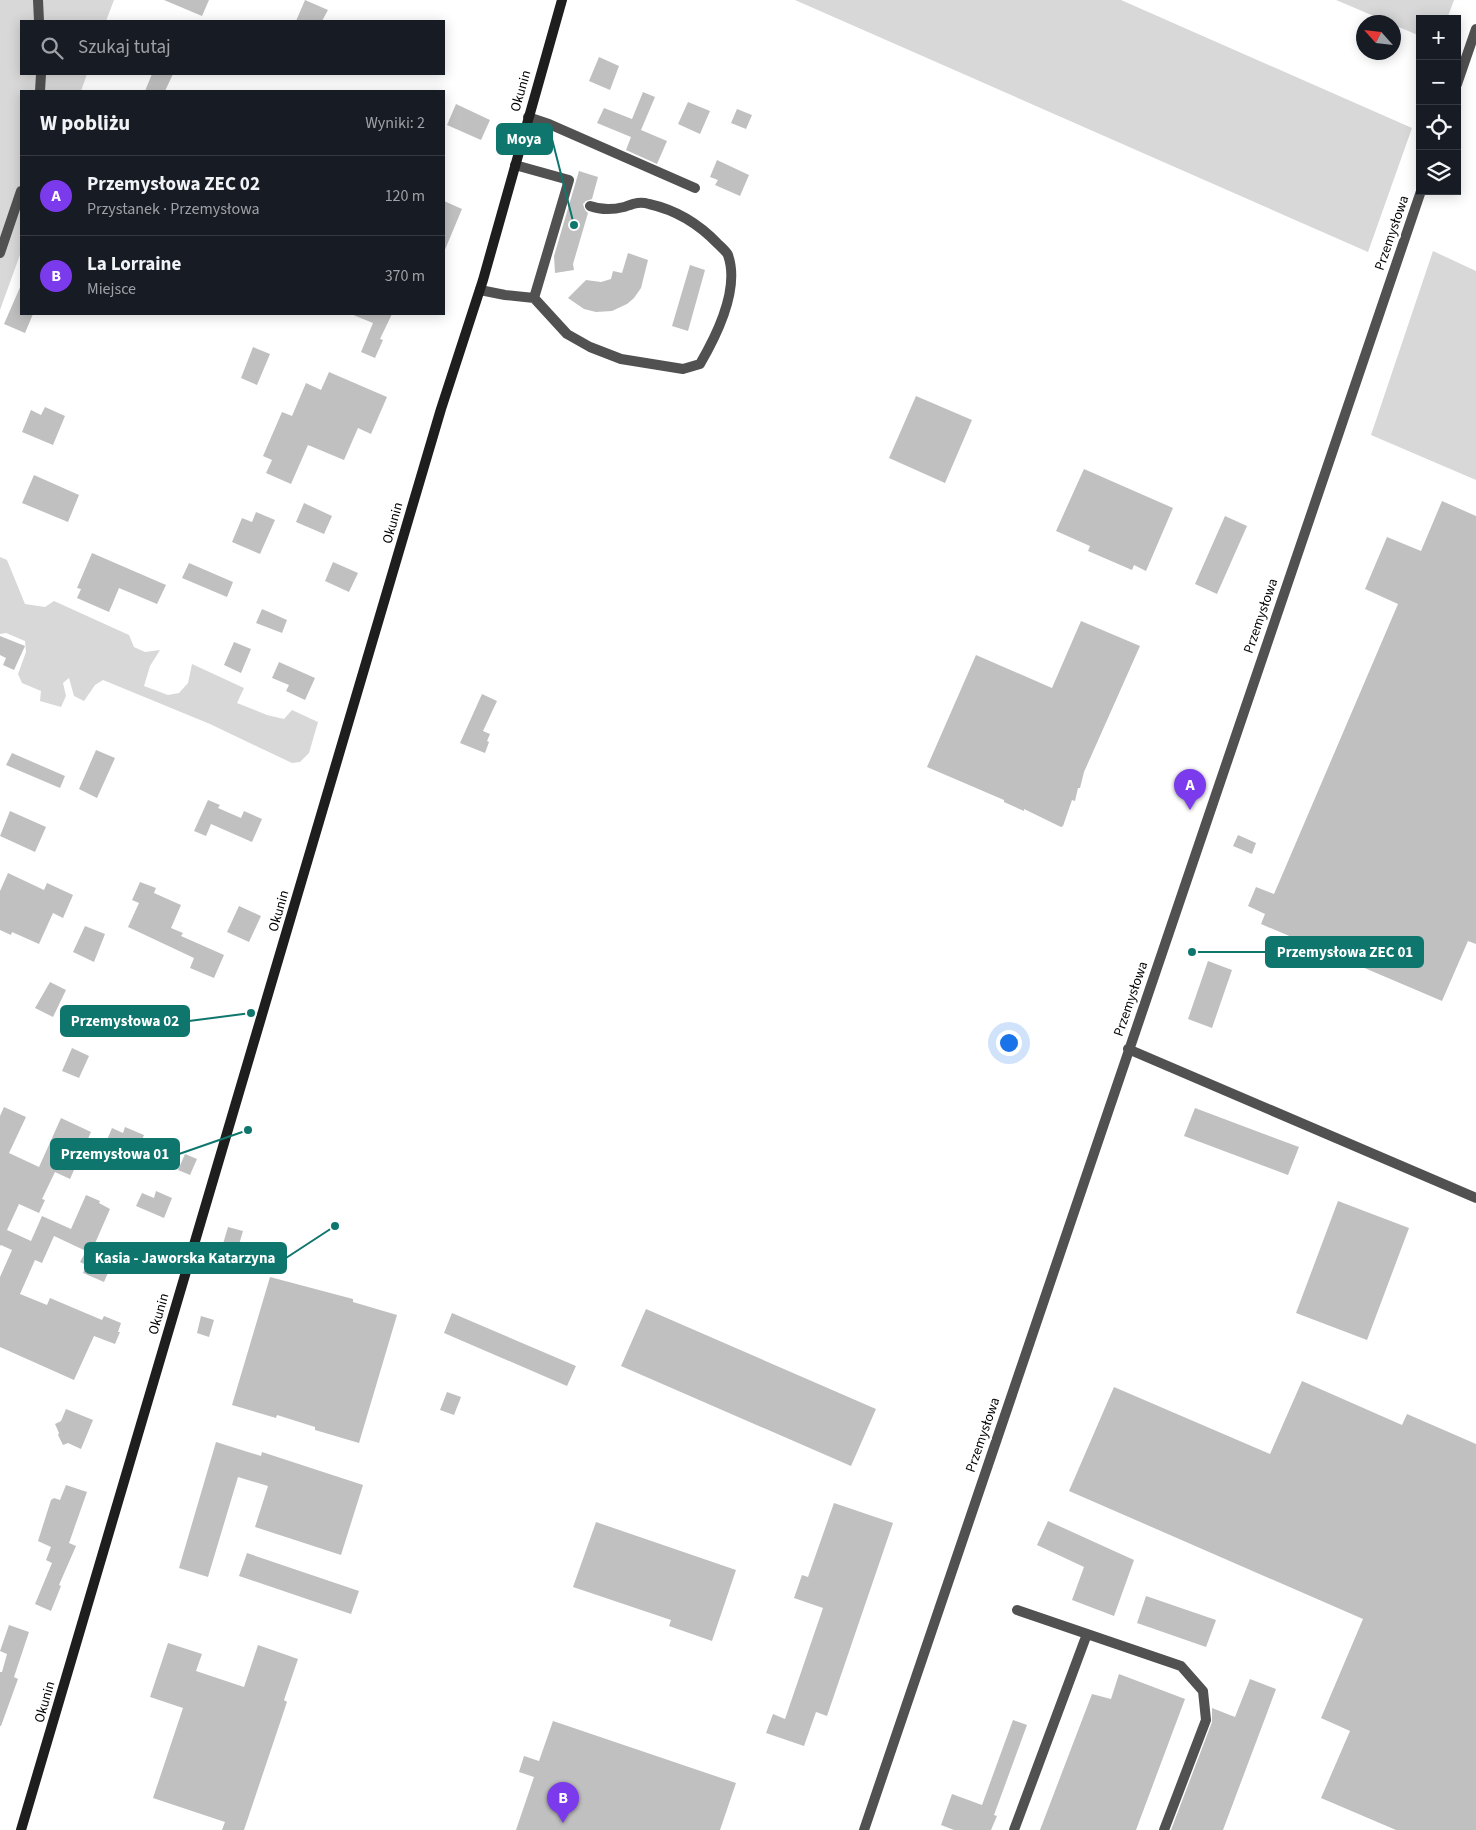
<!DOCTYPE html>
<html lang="pl">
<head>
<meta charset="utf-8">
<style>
  :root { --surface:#171b24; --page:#20242c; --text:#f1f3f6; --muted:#9ea1a6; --line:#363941; --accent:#7c3aed }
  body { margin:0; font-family:"Source Sans 3",sans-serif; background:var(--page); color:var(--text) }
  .controls { position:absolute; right:15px; top:15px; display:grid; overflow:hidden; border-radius:0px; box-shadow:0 2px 12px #0003 }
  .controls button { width:45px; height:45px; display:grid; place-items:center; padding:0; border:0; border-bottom:1px solid var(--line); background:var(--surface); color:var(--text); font:25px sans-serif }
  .compass { position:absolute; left:1356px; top:15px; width:45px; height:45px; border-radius:50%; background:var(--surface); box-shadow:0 2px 12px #0003; rotate:297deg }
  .you { position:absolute; left:1008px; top:1042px; width:18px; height:18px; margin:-12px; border:4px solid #fff; border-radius:50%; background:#1a73e8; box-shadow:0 0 0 8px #1a73e833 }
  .badge { display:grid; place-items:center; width:32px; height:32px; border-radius:50%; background:var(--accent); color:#fff; font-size:16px; font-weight:700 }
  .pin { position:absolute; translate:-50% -41px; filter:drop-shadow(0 1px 2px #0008) }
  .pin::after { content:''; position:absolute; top:26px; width:18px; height:15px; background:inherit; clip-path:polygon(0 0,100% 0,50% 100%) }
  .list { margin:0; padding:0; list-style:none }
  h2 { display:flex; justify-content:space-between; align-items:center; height:65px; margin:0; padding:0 20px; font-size:21px }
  h2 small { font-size:16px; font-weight:400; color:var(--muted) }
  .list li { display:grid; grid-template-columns:32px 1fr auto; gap:15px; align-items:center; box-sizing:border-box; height:80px; padding:0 20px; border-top:1px solid var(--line) }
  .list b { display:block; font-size:19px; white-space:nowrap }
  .list p { margin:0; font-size:16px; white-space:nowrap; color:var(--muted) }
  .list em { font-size:16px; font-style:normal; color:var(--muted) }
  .icon { flex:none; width:28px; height:28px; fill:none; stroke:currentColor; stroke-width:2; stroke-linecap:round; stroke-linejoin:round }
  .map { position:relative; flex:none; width:1476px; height:1830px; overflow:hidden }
  .search { position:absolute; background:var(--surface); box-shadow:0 2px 12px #0003; left:20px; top:20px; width:425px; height:55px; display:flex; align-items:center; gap:12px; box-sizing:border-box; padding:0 18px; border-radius:0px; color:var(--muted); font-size:19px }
  .panel { position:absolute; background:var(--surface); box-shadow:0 2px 12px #0003; left:20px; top:90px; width:425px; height:225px; border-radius:0px }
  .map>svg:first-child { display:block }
  .green { fill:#d8d8d8 }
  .building { fill:#c0c0c0 }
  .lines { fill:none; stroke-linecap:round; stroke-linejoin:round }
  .service { stroke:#515151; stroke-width:10 }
  .minor { stroke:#515151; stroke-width:10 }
  .secondary { stroke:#1e1e1e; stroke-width:10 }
  .labels { text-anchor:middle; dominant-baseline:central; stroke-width:5; stroke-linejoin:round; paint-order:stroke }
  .street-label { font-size:14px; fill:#000; stroke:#fff }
  .leader { fill:none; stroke:#0f766e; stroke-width:2 }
  .callout-dot { fill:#0f766e; stroke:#fff; stroke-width:2 }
  .callout { fill:#0f766e; stroke:#0f766e; stroke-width:2 }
  .callout-label { font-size:15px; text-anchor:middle; font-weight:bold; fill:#fff }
</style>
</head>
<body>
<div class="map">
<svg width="1476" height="1830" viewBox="0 0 1476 1830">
  <rect width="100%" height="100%" fill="#fff"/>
  <!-- green -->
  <path class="green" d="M0,0H114L106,21H21V74H87L81,91H21V252L0,310Z
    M795,0H1121L1412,128L1368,252Z
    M1336,0H1454L1447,19H1420V36L1394,25V22H1388Z
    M1433,251L1476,271V480L1371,435Z
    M0,557L7,560L25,604L45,607L54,601L129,635L134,647L145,652L160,650L150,666L144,686L168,695L179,693L188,683L192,664L244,688L237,703L267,715L284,719L292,710L318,722L309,753L300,762L292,763L210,724L103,680L95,685L84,701L74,696L69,678L63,683L66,696L61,707L40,701L41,691L22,683L18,674L26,652L25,641L6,633L0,634Z"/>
  <!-- building -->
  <path class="building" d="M164,0H209L202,16Z
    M305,0L328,10L322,21H296Z
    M599,57L619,66L610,90L589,81Z
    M152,74H173L165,91H145Z
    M643,92L655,97L641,130L667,141L657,164L626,150L631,137L597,123L604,108L632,119Z
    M688,102L710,111L700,134L678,124Z
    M456,104L490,120L481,140L447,125Z
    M737,109L752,115L746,129L731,123Z
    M717,160L749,175L740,196L715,185L718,180L710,177Z
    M579,171L598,177L592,199L586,201L583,204L585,210L588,213L573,264L574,270L555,273L554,256Z
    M444,201L462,209L444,252Z
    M628,253L648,260L641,288L634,298L627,304L612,311L596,312L584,309L568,298L586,280L601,282L611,279L613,271L622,273Z
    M690,265L705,270L688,331L672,326Z
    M21,285V314H33L25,333L4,324Z
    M351,314H392L380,339L383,340L375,358L361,352L373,323Z
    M253,347L270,354L257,385L241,378Z
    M329,372L387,397L371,434L358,428L344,460L308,445L291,484L266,473L272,460L263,456L282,412L292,416L306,383L321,390Z
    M916,396L972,420L945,483L889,458Z
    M45,407L65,416L53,445L22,432L31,410L41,415Z
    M1084,469L1173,508L1146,571L1134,565L1132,570L1088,551L1090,546L1056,531Z
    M34,475L79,495L68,522L22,503Z
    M1442,501L1476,516V944L1468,941L1442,1001L1261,924L1265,914L1248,906L1256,887L1274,894L1398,604L1365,589L1387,537L1421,551Z
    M304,503L332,516L324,534L296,522Z
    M256,512L275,520L260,554L232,542L242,518L252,522Z
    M1225,516L1247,526L1217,594L1195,584Z
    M92,553L166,585L157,604L119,588L109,612L77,598L81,589L77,588Z
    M333,562L358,573L349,592L325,581Z
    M189,563L233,582L227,597L182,578Z
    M262,609L287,620L282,633L256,623Z
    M1081,621L1140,646L1084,772L1080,788H1078L1075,801L1072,800L1063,826L1061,827L1024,809V811L1004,802V800L927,767L976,655L1052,688Z
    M0,636L25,646L14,670L3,665L6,658L0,655Z
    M234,642L251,649L241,673L224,665Z
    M279,662L315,678L305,700L286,691L289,685L272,678Z
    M482,694L497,701L483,731L490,734L487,741L489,742L485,753L460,743Z
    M96,750L115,758L97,798L79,789Z
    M12,753L65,776L60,788L6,765Z
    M208,800L220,805L218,808L241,818L244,811L262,819L252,842L211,824L206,836L194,831Z
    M10,811L46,827L35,852L0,836Z
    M1238,835L1256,843L1252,854L1233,846Z
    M8,873L44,890L47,883L73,895L63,918L53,913L39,944L12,932L11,935L0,930V891Z
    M140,882L156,888L154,893L181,905L171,928L183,933L181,936L224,955L214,978L190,968L194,958L128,927L139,903L132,900Z
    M239,906L261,916L249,942L227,932Z
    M85,926L105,934L94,962L73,952Z
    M1208,961L1232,970L1212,1028L1188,1019Z
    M50,982L66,990L53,1017L35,1008Z
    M72,1048L89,1056L79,1078L62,1071Z
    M4,1107L26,1117L9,1153L39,1167L61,1118L91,1132L70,1179L55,1172L42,1199L45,1200L39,1213L19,1204L7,1230L31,1241L42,1216L71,1229L86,1195L100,1201L99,1203L110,1209L93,1248L115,1257L104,1282L83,1273L86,1265L80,1262L86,1251L54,1236L42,1263L35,1260L20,1294L47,1305L50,1298L102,1320L104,1316L121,1323L118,1332H120L115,1344L94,1336L74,1380L0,1347V1277L12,1250L1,1245L0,1246V1116Z
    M1195,1108L1299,1147L1288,1175L1184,1136Z
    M125,1127L144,1135L134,1160L104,1147L112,1128L123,1133Z
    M185,1154L197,1159L190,1175L178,1170Z
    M156,1191L172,1198L164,1218L136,1206L142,1193L154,1198Z
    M1338,1201L1409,1228L1367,1340L1296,1313Z
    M228,1227L243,1231L237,1251L222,1247Z
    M270,1277L353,1299V1302L397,1315L359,1443L315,1430V1427L277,1415L276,1418L232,1405Z
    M646,1309L876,1409L851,1466L621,1366Z
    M452,1313L576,1366L567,1386L444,1333Z
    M201,1316L214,1320L209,1337L197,1333Z
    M1302,1381L1402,1425L1407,1414L1476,1444V1830H1396L1321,1798L1350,1731L1321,1718L1363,1619L1069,1491L1114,1387L1270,1454Z
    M447,1392L461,1397L454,1415L440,1410Z
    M66,1409L93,1420L81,1449L68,1443L63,1445L58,1435L59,1433L55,1424L61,1421Z
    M216,1442L261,1456L262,1452L363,1485L341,1555L255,1527L268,1486L238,1477L208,1577L179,1568Z
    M66,1485L87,1492L69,1543L76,1546L59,1585L61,1586L51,1611L35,1604L52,1563L46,1560L51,1547L38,1541L51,1500L54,1498L60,1500Z
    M834,1503L893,1523L827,1716L816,1712L804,1746L766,1733L773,1714L785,1719L823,1608L794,1598L802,1575L808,1577Z
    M1048,1521L1134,1560L1114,1616L1072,1600L1084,1567L1037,1545Z
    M596,1522L736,1570L712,1641L669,1626L671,1620L573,1587Z
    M247,1553L359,1591L351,1614L239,1576Z
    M1146,1596L1216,1620L1206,1647L1137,1623Z
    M9,1625L29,1632L14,1677L18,1679L1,1726H0V1672H2L7,1654L0,1651Z
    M168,1643L202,1654L196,1671L244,1687L258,1645L298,1659L284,1700L287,1702L244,1830H222L225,1822L153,1798L183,1708L150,1697Z
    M1119,1674L1185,1699L1136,1830H1040L1092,1694L1111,1699Z
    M1250,1679L1276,1689L1223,1830H1171L1212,1722V1708L1235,1717Z
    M1013,1720L1027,1725L994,1815L997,1816L991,1830H954L941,1825L952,1794L982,1805Z
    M553,1721L736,1783L720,1830H516L534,1777L519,1772L524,1756L539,1761Z"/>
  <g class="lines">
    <!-- service -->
    <path class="service" d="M528,117L549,124L695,188
      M480,290L505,295L534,298L569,180L515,165
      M534,298L567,334L590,347L621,359L683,369L700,364C717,335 740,289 728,255C726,251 721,247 718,244C699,224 676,210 649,204C639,201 633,204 624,207C612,210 601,210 590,206
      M1017,1610L1181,1666L1203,1691L1206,1720L1164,1830
      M1014,1830L1087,1634"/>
    <!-- minor -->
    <path class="minor" d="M38,0L39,21
      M1457,84L1476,29
      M40,91L41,74
      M0,253L21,191
      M1128,1049L1476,1198
      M864,1830L1421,191"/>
    <!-- secondary -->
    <path class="secondary" d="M21,1830L441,409L483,280L562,0"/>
  </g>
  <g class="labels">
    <!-- street labels -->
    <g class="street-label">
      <text transform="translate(521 91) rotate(-74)">Okunin</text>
      <text transform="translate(1392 233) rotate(-71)">Przemysłowa</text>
      <text transform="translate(393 523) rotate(-74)">Okunin</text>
      <text transform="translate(1261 616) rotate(-71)">Przemysłowa</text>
      <text transform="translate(279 911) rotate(-74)">Okunin</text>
      <text transform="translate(1131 999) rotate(-71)">Przemysłowa</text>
      <text transform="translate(159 1314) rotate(-74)">Okunin</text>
      <text transform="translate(983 1435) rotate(-71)">Przemysłowa</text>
      <text transform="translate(45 1702) rotate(-74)">Okunin</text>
    </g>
  </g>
  <!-- callouts -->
  <path class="leader" d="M574 225L552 139M1192 952L1266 952M251 1013L189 1021M248 1130L179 1154M335 1226L286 1258"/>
  <g class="callout-dot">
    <circle cx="574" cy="225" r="5"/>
    <circle cx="1192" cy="952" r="5"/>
    <circle cx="251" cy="1013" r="5"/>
    <circle cx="248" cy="1130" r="5"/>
    <circle cx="335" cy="1226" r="5"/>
  </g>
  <g class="callout">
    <rect x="497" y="124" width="55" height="30" rx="5"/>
    <rect x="1266" y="937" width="157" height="30" rx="5"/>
    <rect x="61" y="1006" width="128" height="30" rx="5"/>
    <rect x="51" y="1139" width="128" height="30" rx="5"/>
    <rect x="85" y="1243" width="201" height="30" rx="5"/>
  </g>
  <g class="callout-label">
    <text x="524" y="144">Moya</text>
    <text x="1345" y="957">Przemysłowa ZEC 01</text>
    <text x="125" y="1026">Przemysłowa 02</text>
    <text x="115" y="1159">Przemysłowa 01</text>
    <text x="185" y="1263">Kasia - Jaworska Katarzyna</text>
  </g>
</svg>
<div class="controls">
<button>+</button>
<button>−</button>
<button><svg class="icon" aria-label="locate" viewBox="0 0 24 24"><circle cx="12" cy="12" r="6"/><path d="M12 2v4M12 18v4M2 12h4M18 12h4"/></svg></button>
<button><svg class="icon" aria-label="layers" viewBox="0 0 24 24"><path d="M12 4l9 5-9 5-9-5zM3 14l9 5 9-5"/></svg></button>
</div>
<svg class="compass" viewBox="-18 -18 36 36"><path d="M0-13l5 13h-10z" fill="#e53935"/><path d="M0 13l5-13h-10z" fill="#9ea1a6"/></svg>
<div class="you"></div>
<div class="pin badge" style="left:1190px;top:810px">A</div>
<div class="pin badge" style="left:563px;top:1823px">B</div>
<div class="search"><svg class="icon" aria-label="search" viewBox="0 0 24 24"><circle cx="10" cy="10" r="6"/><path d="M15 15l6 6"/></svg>Szukaj tutaj</div>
<section class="panel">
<h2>W pobliżu<small>Wyniki: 2</small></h2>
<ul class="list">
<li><span class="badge">A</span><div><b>Przemysłowa ZEC 02</b><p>Przystanek · Przemysłowa</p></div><em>120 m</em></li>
<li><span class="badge">B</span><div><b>La Lorraine</b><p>Miejsce</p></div><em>370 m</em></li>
</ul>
</section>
</div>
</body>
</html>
